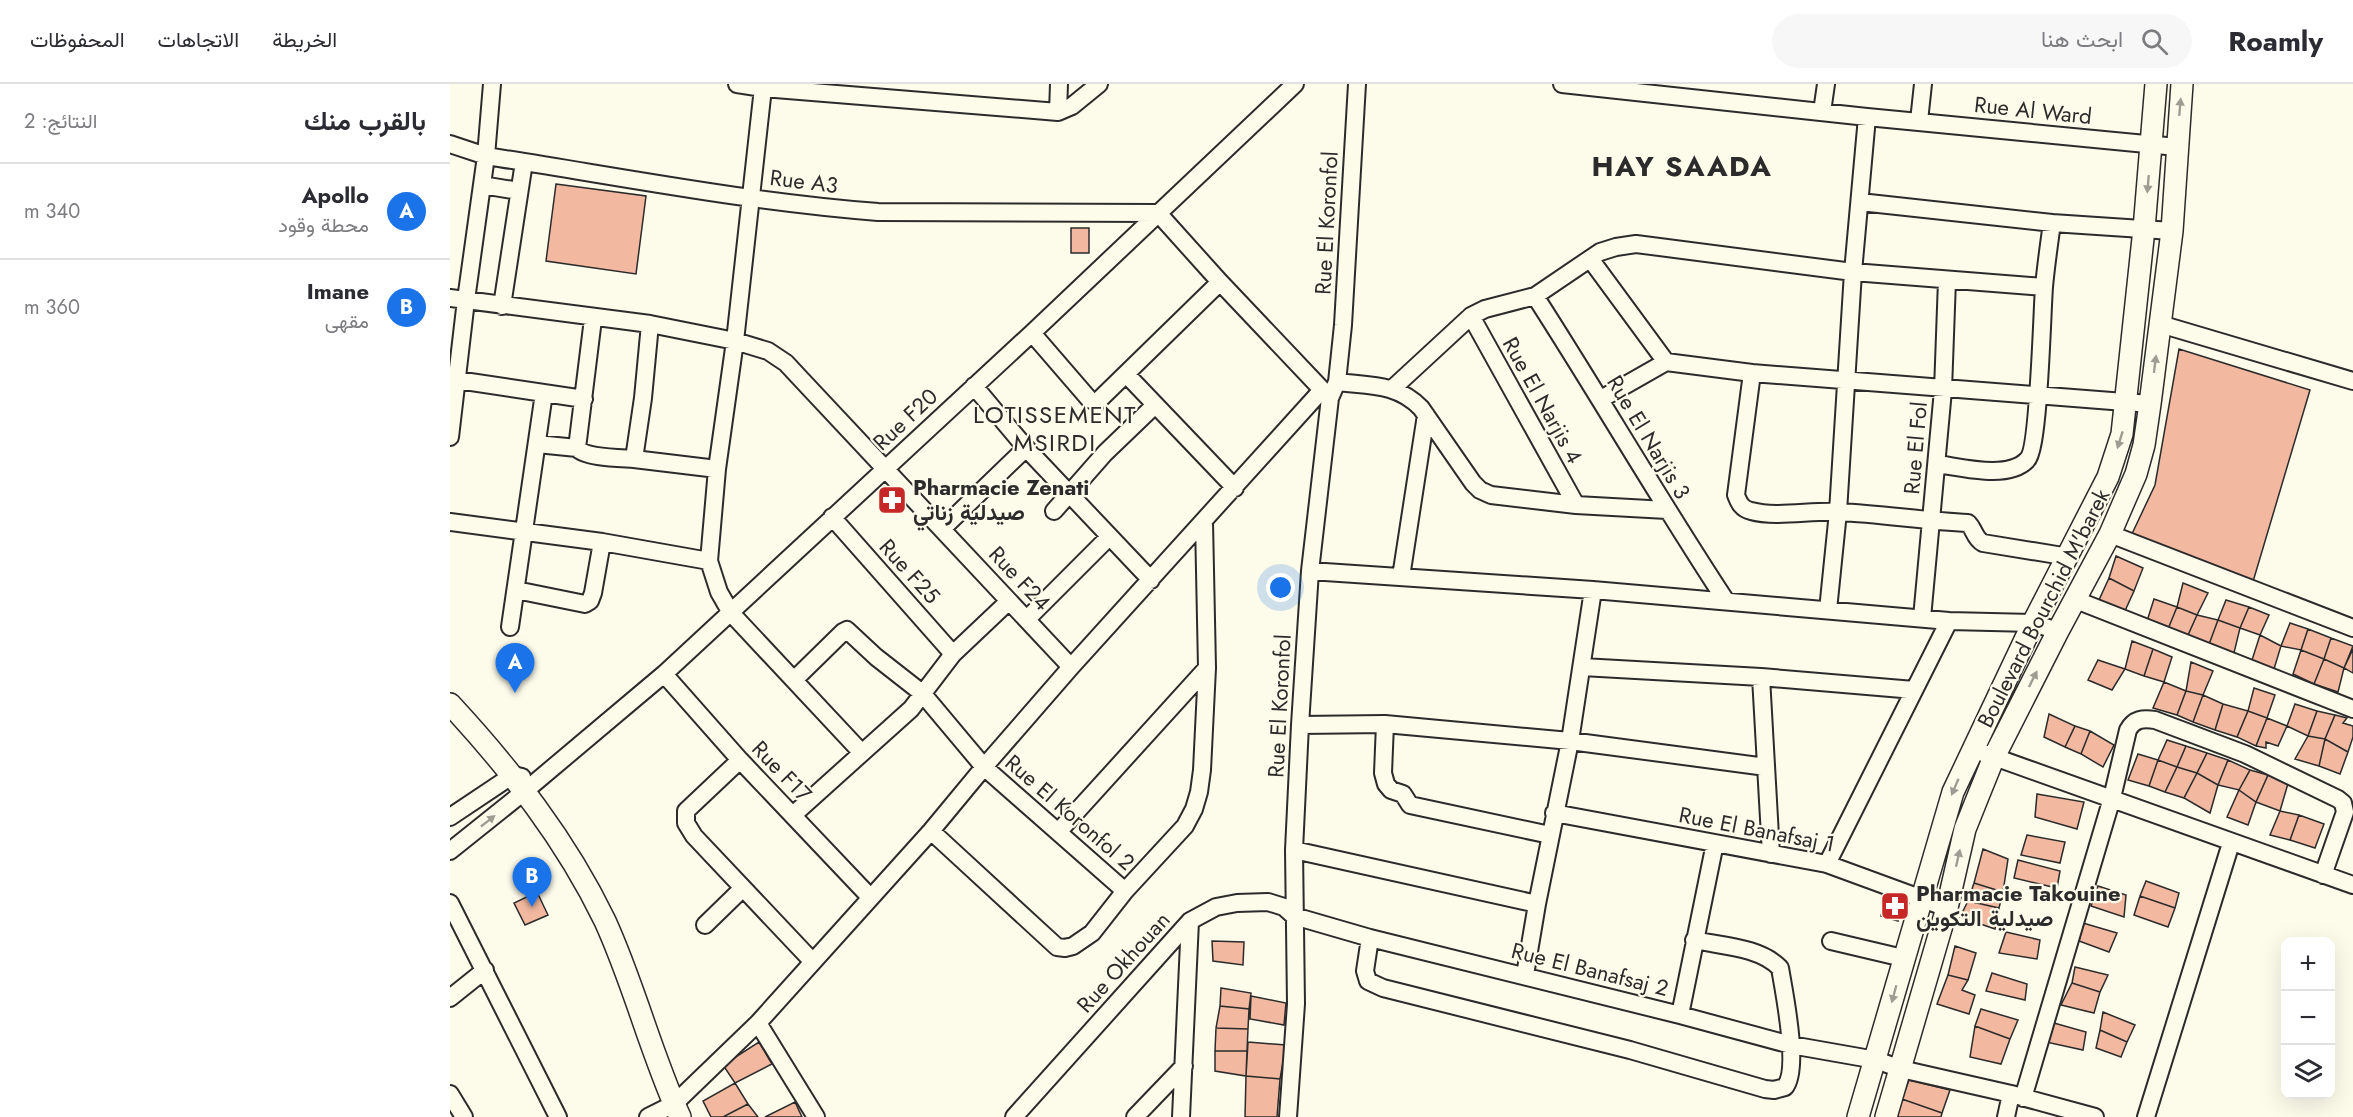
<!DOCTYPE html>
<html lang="ar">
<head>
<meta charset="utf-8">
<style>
  :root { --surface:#fff; --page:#f7f7f7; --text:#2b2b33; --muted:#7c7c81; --line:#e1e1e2; --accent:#1a73e8 }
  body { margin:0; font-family:Jost,Vazirmatn,sans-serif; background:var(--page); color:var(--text); direction:rtl }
  .controls { position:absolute; right:18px; bottom:18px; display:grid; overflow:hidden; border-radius:12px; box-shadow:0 6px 24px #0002 }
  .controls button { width:54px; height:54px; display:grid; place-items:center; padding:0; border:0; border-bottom:2px solid var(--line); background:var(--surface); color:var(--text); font:30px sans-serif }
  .you { position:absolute; left:831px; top:504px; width:21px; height:21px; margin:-15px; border:4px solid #fff; border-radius:50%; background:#1a73e8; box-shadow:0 0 0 9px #1a73e833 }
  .badge { display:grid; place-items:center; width:39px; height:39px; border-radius:50%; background:var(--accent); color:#fff; font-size:20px; font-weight:700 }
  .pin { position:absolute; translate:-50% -50px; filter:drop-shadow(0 2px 3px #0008) }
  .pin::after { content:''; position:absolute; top:32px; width:21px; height:18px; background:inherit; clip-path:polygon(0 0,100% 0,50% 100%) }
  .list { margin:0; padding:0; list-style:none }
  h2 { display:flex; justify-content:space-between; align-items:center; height:78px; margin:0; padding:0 24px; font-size:26px }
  h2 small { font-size:20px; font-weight:400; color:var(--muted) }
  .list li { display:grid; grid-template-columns:39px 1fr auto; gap:18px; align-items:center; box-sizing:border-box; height:96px; padding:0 24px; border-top:2px solid var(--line) }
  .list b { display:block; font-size:22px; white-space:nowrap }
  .list p { margin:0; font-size:20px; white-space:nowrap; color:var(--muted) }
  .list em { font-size:20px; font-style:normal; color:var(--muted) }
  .icon { flex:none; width:33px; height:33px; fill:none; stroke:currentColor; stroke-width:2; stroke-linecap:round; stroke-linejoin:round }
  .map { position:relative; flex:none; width:1903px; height:1033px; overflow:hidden; direction:ltr }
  header { display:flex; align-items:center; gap:36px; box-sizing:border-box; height:84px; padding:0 30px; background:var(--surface); border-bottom:2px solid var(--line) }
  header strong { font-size:28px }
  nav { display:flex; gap:33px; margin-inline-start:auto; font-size:21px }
  .search { width:420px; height:54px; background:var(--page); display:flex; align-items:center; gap:15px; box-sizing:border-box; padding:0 21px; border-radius:33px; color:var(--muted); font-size:22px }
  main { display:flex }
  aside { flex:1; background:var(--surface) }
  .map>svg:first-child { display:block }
  .building { fill:#f2b8a0; stroke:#2b2b2b; stroke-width:1.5 }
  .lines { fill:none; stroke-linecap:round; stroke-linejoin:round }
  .minor-casing { stroke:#2b2b2b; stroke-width:20 }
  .major-casing { stroke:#2b2b2b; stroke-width:24 }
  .minor { stroke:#fdfbea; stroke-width:16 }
  .major { stroke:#fdfbea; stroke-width:21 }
  .oneway { fill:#9e9d94 }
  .labels { text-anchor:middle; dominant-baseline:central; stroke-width:4.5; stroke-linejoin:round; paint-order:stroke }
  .street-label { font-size:22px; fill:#2b2b2b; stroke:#fdfbea }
  .poi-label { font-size:22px; font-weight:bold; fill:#2b2b2b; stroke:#fdfbea; text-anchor:start }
  .neighbourhood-label { font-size:24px; letter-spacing:1.5px; fill:#2b2b2b; stroke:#fdfbea }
  .district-label { font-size:28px; font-weight:bold; letter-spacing:1.5px; fill:#2b2b2b; stroke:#fdfbea }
</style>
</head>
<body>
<header>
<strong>Roamly</strong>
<div class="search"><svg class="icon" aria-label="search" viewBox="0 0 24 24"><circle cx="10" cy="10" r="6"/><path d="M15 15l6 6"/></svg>ابحث هنا</div>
<nav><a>الخريطة</a><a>الاتجاهات</a><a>المحفوظات</a></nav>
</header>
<main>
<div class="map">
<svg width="1903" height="1033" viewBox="0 0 1903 1033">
  <rect width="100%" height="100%" fill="#fdfbea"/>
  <!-- building -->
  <path class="building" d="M106,100L196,112L186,190L96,177Z
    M621,144H639V169H621Z
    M1729,265L1860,306L1802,501L1680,454L1705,401Z
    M1666,472L1693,484L1684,507L1659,494Z
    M1659,494L1684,507L1674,529L1649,516Z
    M1733,499L1758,509L1747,531L1727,523Z
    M1704,515L1727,523L1718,545L1697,537Z
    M1776,516L1799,523L1790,544L1768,536Z
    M1727,523L1747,531L1738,551L1718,545Z
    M1799,523L1819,531L1810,551L1790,544Z
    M1747,531L1768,536L1758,563L1738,551Z
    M1768,536L1790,544L1783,573L1758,563Z
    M1840,539L1858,545L1851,566L1831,562Z
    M1858,545L1881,554L1874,575L1851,566Z
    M1810,551L1831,562L1824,585L1802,576Z
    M1881,554L1903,562L1894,584L1874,575Z
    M1682,557L1703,565L1694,592L1675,585Z
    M1703,565L1722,573L1714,598L1694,592Z
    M1903,565V589L1894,584Z
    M1851,566L1874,575L1864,600L1843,590Z
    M1874,575L1894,584L1888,608L1864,600Z
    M1648,576L1675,585L1662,606L1638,596Z
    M1741,578L1763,587L1753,611L1736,607Z
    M1714,598L1736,607L1727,631L1703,624Z
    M1804,604L1825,611L1817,634L1798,627Z
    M1736,607L1753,611L1743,638L1727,631Z
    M1753,611L1773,620L1765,646L1743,638Z
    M1773,620L1798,627L1787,653L1765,646Z
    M1845,620L1867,627L1858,652L1837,642Z
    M1798,627L1817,634L1806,662L1787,653Z
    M1867,627L1885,631L1875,655L1858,652Z
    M1599,630L1625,642L1615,663L1594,653Z
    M1885,631L1897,634L1893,639L1903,642V653L1898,668L1875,655Z
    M1817,634L1837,642L1828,662L1816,658V664L1806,662Z
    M1625,642L1640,647L1631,670L1615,663Z
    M1640,647L1664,661L1653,683L1631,670Z
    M1858,652L1875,655L1869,682L1845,675Z
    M1875,655L1898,668L1890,690L1869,682Z
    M1717,656L1736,662L1727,683L1708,676Z
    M1736,662L1757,669L1747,689L1727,683Z
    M1757,669L1778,676L1768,701L1747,689Z
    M1688,670L1708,676L1699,702L1678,696Z
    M1708,676L1727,683L1715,708L1699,702Z
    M1778,676L1800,686L1789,706L1768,701Z
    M1727,683L1747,689L1734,714L1715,708Z
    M1800,686L1818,691L1806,718L1789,706Z
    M1747,689L1768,701L1760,729L1734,714Z
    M1818,691L1839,696L1830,727L1806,718Z
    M1789,706L1806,718L1798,741L1777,733Z
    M1587,710L1634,718L1627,745L1585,733Z
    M1830,727L1849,731L1840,756L1820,751Z
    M1849,731L1874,740L1865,764L1840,756Z
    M1577,751L1615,758L1610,779L1571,771Z
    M1533,765L1558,775L1553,808L1524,799Z
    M1568,776L1610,787L1607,804L1564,794Z
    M1696,797L1729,809L1725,824L1690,812Z
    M1524,799L1553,808L1549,824L1518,817Z
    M1648,802L1676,811L1674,833L1641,822Z
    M1438,806L1448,809L1453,818L1448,837L1431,832Z
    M87,808L98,831L75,841L64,819Z
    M1690,812L1725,824L1718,843L1684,831Z
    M1518,817L1549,824L1545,845L1510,833Z
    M1633,839L1667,849L1659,868L1629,857Z
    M1556,848L1590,856L1587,875L1549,869Z
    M762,857L794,858L793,881L763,877Z
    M1505,862L1526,869L1518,896L1498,891Z
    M1625,883L1658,891L1650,908L1622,899Z
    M1542,889L1577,900L1575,916L1536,907Z
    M1498,891L1518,896L1512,906L1525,911L1519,930L1487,920Z
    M1622,899L1650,908L1644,929L1611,921Z
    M771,904L801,909L799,925L770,922Z
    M801,912L836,919L834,941L800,935Z
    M770,922L799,925L798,945L766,944Z
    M1531,925L1568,936L1560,955L1525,942Z
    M1653,928L1685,941L1677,958L1650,946Z
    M1604,939L1636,948L1633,966L1596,958Z
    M1525,942L1560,955L1551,980L1520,973Z
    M766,944L798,945L797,967H765Z
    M1650,946L1677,958L1671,973L1646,964Z
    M309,958L322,980L285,999L273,981Z
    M798,958L836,961L830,995L796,992Z
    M765,967H797L796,992L765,987Z
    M796,992L830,995L827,1033H795Z
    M1459,996L1500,1006L1492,1029L1452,1015Z
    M285,999L298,1020L273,1033H261L253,1017Z
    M1452,1015L1492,1029L1491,1033H1447Z
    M345,1018L352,1033H315Z
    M298,1020L308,1033H273Z"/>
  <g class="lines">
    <!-- minor casing -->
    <g class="minor-casing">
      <path id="minor" d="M287,0L313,4L608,28L622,22L649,0
        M1112,0L1417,33L1727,63
        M313,4L285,257L267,385L259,477L269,508L281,529L412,669
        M608,28L609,0
        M1372,28L1376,0
        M1469,37L1473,0
        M0,60L36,72C166,92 297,118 428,128L708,129
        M32,101L69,107
        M1410,118L1602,139L1722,147
        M708,129L770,198L879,313
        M1141,176L1216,278
        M1085,212C1150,313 1210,417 1276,517
        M0,214L200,240L285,257L318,267L336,279L349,293L621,583
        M52,222L74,78
        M1021,232L1126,421
        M143,235L127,364C135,374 171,374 184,375L193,314L200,240
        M1710,240L1903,297
        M582,249L639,315L647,318L770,198
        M1302,289L1286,411C1289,419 1292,425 1301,427C1327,434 1362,426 1389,428C1432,430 1475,437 1518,439C1525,446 1524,454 1533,459L1619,473
        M676,290L785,404
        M0,295L134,315
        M887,298C919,302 947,299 971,324L1023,399L1030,406L1041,411L1126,421L1217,426
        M524,302L576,364L701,496
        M942,305L1021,232L1035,225L1085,212L1150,168L1166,163L1186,160L1403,188L1594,203
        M1151,315L1216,278L1302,289L1700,320
        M0,353L16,216L36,72L42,0
        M87,360L127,364
        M184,375L267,385
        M1487,380C1511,383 1558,396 1577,376C1589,365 1592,229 1594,203C1596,181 1599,160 1602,139
        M604,427L655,369L705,321
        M382,433L503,570
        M0,438L152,458L259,477
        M493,444L576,364
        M1660,450L1903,544
        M860,487L1143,506L1499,537L1583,539L1608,547
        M951,493L976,331
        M66,506L135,520L140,517L143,509L152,458
        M1626,516L1903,625
        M1378,526L1388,428L1403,188L1417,33
        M1472,534L1493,306L1497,196
        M577,535L659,453
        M60,543L94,309
        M1132,583L1311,593L1464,606
        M214,590L290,676L420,813
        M1311,593L1321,770
        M344,596L393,548L397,546L426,573L472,609L534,683L675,807
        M935,640L933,689L936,700L941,706L953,710L960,721L1100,751
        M850,641L935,640L1120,657L1316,683
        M1522,665L1903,801
        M290,676L236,727V739L244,752L363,878
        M1104,729L1377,780L1497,824
        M343,731L461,625L503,570L559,517
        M0,733L63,691L72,693
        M481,747L607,863L615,864L623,862L642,849L675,807L735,742L744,725L749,708L752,686L757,584L754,438
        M609,747L757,584
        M844,766L1087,820
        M0,767L75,707L214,590L582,249L845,0
        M1377,780L1499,537
        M0,819L108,1033
        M255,841L293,804
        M920,854L915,887L918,897L933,904L1180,966L1315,1005L1324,1006L1335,1003C1350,985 1334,908 1330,884C1310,863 1272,862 1244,856
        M1381,857L1453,874
        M1075,891L1087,820L1120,657L1143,506
        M0,914L35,886
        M1230,931L1265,759
        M308,939L366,1033
        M0,1010L14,1033
        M1573,1014L1662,714L1678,646C1684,635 1693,634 1705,636L1795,670L1888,715L1893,719L1895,728L1873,791
        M198,1033L224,1020L308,939L481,747L534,683L621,583L871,307
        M564,1033L740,837L766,823L787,819L818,818L834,823L844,832L920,854L1230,931L1341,961L1426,976L1451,985L1561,1010L1645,1033
        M685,1033L734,982
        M731,1033L740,837
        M838,1033L846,920L844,766L850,641L860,487L880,314L887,298L893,241L907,0
        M1556,1033L1561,1010
        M1696,1033L1781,759"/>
    </g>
    <!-- major casing -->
    <g class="major-casing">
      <path id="major" d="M0,620C61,686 116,756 155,837C184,900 201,970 230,1033
        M1408,1033L1503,708L1583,539L1658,393L1672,350L1694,145L1706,0
        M1436,1033L1497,824L1515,745L1527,715L1544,673L1608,547L1660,450L1686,390L1694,361L1700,320L1722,147L1732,0"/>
    </g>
    <!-- minor -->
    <use href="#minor" class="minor"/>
    <!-- major -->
    <use href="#major" class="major"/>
  </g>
  <!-- one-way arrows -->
  <defs><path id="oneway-solid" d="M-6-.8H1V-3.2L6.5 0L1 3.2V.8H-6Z" transform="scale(1.5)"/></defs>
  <g class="oneway">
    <use href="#oneway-solid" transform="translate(1730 23) rotate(-85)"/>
    <use href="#oneway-solid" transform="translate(1698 100) rotate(95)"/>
    <use href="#oneway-solid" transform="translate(1705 280) rotate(-83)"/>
    <use href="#oneway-solid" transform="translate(1670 356) rotate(107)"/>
    <use href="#oneway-solid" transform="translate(1583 595) rotate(-63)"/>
    <use href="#oneway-solid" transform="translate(1505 703) rotate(113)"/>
    <use href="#oneway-solid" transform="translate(38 737) rotate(-38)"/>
    <use href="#oneway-solid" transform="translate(1508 774) rotate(-77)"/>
    <use href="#oneway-solid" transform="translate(1444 910) rotate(105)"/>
  </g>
  <!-- icons -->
  <defs>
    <g id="pharmacy-square" transform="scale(1.5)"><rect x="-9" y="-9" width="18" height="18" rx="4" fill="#c62828" stroke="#fdfbea"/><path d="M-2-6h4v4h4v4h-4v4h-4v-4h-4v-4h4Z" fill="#fff"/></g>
  </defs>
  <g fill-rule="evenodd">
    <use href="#pharmacy-square" x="442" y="416"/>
    <use href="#pharmacy-square" x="1445" y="822"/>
  </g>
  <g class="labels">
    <!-- street labels -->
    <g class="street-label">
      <text transform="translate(1583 26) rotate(6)">Rue Al Ward</text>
      <text transform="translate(354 97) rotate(7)">Rue A3</text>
      <text transform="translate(876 139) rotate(-87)">Rue El Koronfol</text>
      <text transform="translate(1093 316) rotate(61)">Rue El Narjis 4</text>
      <text transform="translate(455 335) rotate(-43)">Rue F20</text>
      <text transform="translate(1199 353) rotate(59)">Rue El Narjis 3</text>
      <text transform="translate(1465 364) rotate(-85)">Rue El Fol</text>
      <text transform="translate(460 487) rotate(48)">Rue F25</text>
      <text transform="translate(570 494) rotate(47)">Rue F24</text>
      <text transform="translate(1593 524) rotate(-63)">Boulevard Bourchid M'barek</text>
      <text transform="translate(829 622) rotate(-87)">Rue El Koronfol</text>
      <text transform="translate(332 687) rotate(46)">Rue F17</text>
      <text transform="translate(620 728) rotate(41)">Rue El Koronfol 2</text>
      <text transform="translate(1307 745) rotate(11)">Rue El Banafsaj 1</text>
      <text transform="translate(673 878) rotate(-48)">Rue Okhouan</text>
      <text transform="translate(1140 885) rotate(14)">Rue El Banafsaj 2</text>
    </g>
    <!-- poi labels -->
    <g class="poi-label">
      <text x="463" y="403">Pharmacie Zenati<tspan x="463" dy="25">صيدلية زناتي</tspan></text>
      <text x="1466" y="809">Pharmacie Takouine<tspan x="1466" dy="25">صيدلية التكوين</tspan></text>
    </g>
    <!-- neighbourhood labels -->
    <g class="neighbourhood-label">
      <text x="605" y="330">LOTISSEMENT<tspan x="605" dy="28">MSIRDI</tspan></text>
    </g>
    <!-- district labels -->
    <g class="district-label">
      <text x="1232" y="82">HAY SAADA</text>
    </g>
  </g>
</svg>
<div class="controls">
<button>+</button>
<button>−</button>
<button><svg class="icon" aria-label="layers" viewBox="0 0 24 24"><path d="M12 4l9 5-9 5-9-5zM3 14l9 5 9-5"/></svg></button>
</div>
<div class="you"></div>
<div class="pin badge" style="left:65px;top:609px">A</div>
<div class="pin badge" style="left:82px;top:823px">B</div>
</div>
<aside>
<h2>بالقرب منك<small>النتائج: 2</small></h2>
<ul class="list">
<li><span class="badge">A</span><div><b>Apollo</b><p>محطة وقود</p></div><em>340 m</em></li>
<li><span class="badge">B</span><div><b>Imane</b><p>مقهى</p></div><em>360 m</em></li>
</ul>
</aside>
</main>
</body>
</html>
